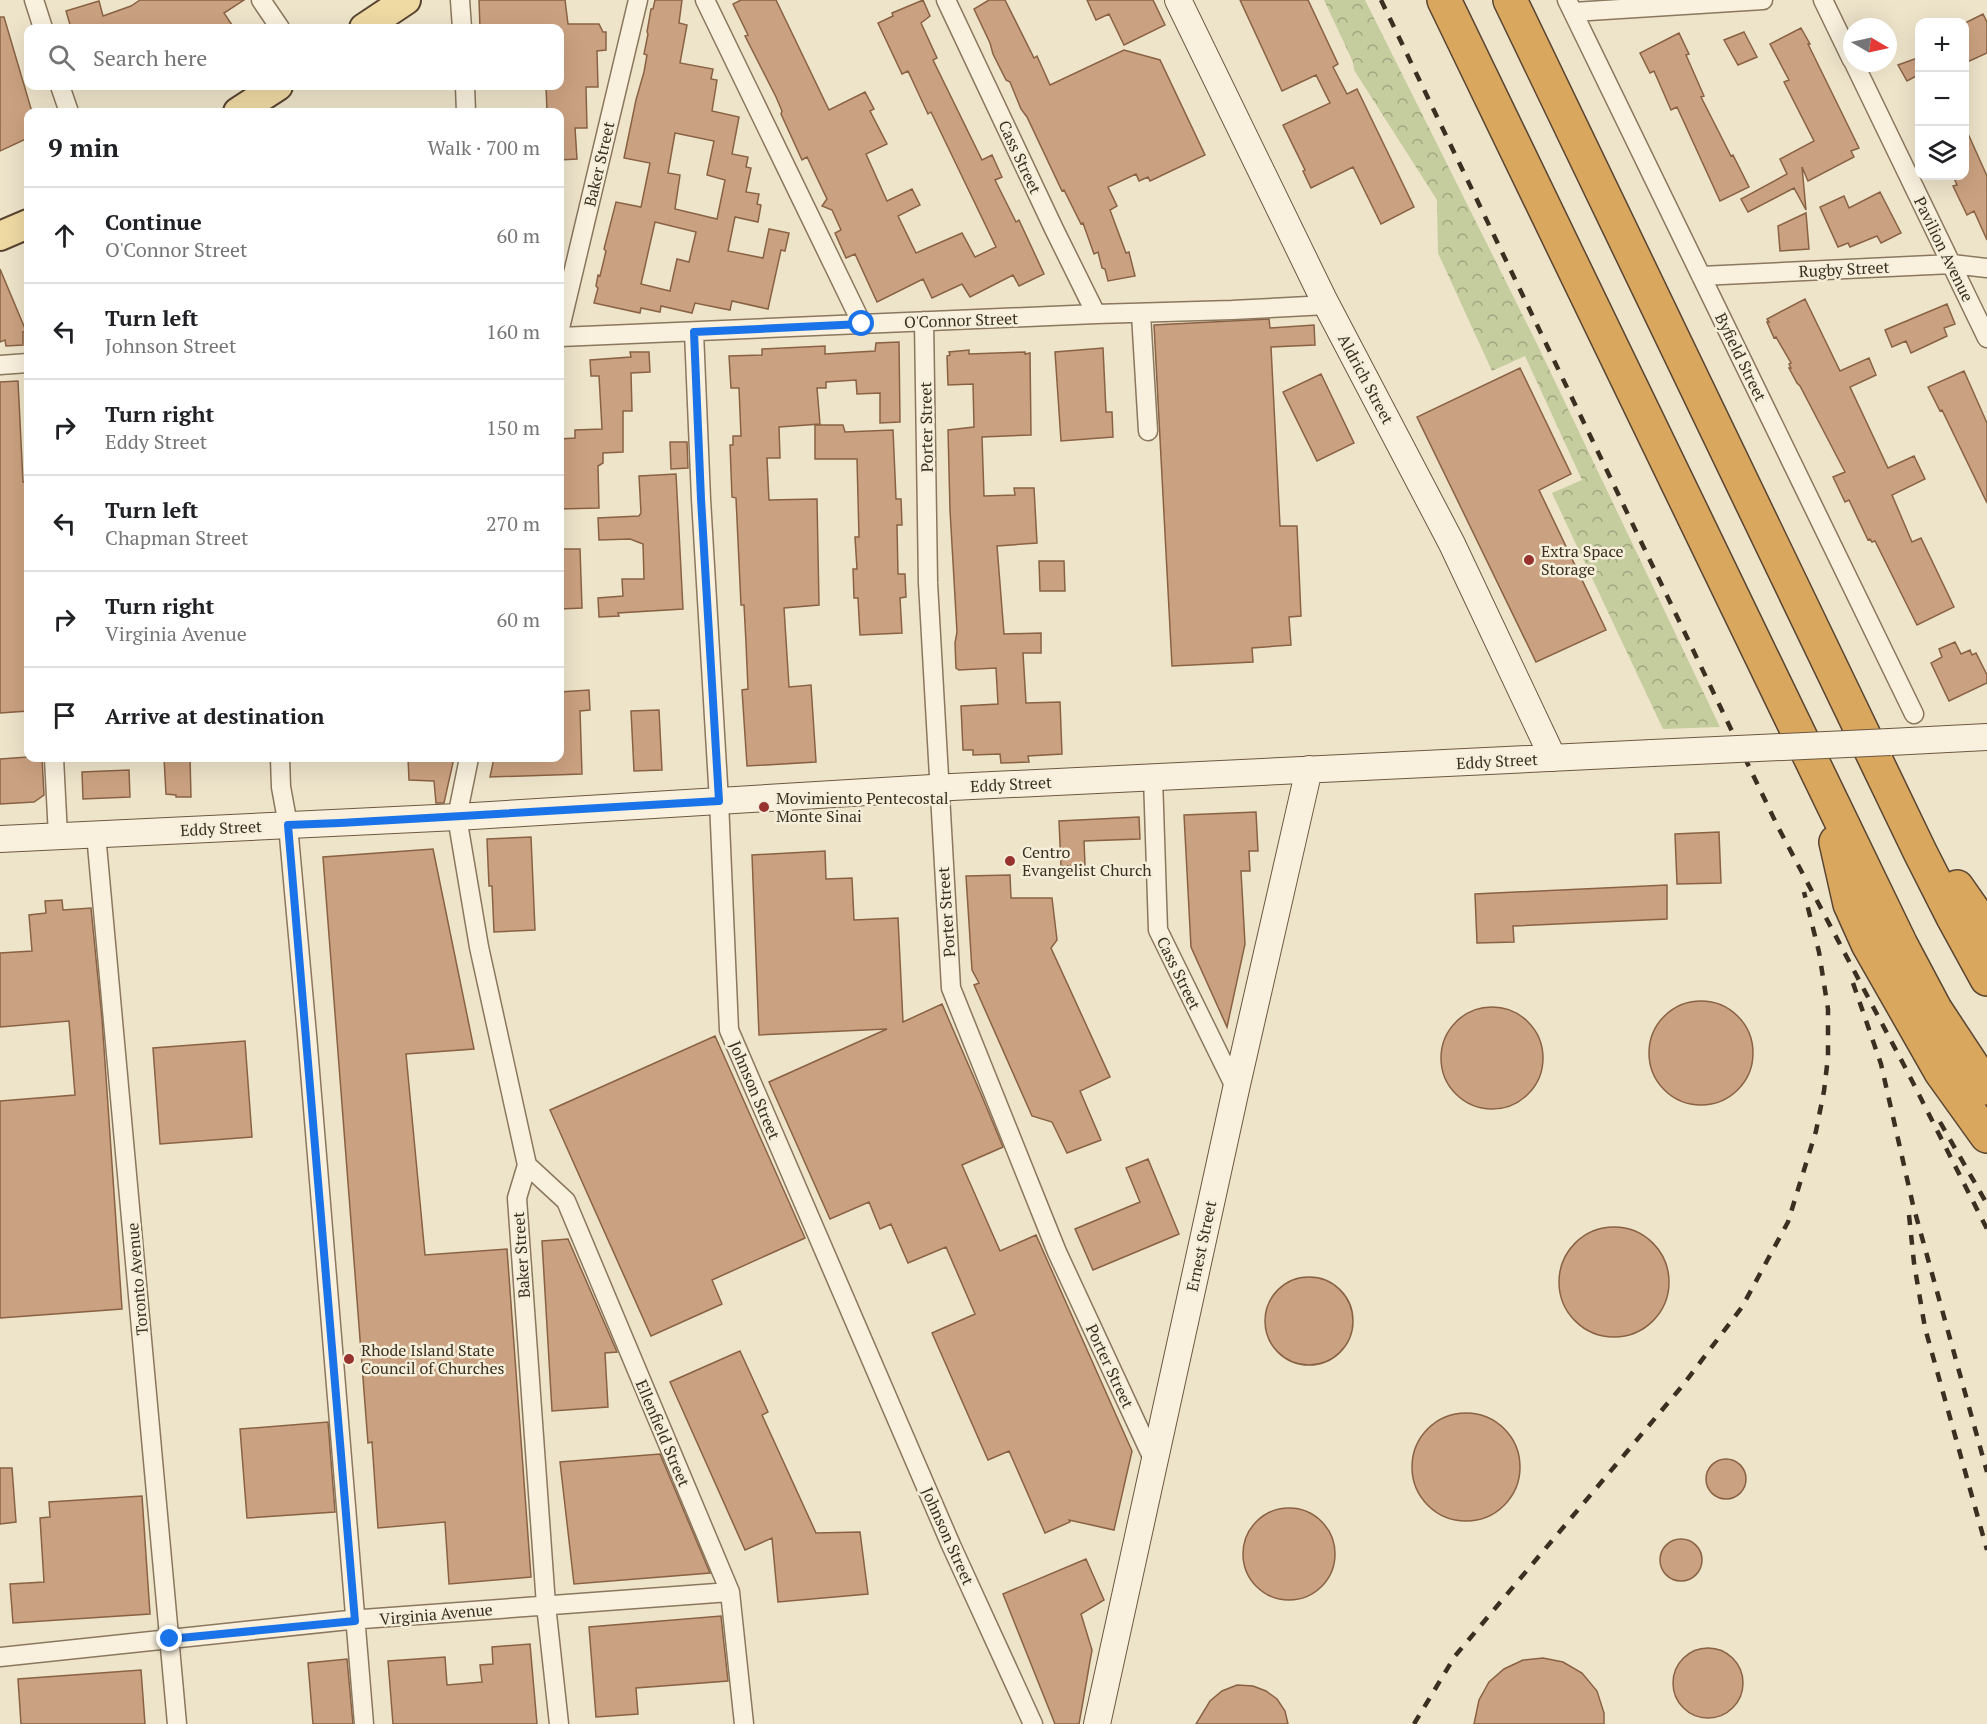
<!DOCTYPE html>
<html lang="en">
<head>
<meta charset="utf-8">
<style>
  :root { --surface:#fff; --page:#f2f2f2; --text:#202124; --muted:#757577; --line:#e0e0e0 }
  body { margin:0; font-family:"PT Serif",serif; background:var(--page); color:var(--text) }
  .controls { position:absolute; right:18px; top:18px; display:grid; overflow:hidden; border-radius:12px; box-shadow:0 6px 24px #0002 }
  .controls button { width:54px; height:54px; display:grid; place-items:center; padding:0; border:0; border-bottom:2px solid var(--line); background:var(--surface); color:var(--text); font:30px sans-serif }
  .compass { position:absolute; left:1843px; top:18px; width:54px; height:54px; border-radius:50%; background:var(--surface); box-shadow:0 6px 24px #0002; rotate:99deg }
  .stop { position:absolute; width:18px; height:18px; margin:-14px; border:4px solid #1a73e8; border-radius:50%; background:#fff }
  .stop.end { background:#1a73e8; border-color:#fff; box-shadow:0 2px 6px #0008 }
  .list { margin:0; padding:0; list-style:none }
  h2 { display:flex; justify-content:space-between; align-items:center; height:78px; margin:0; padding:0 24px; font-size:26px }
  h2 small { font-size:20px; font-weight:400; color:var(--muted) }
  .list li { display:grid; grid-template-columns:39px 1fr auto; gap:18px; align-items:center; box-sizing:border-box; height:96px; padding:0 24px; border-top:2px solid var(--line) }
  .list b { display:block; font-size:22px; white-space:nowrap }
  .list p { margin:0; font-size:20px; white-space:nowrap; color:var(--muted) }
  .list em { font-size:20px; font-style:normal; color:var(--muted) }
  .icon { flex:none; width:33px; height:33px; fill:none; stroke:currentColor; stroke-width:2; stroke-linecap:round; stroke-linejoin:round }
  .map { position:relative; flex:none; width:1987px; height:1724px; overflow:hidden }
  .search { position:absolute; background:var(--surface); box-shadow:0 6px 24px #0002; left:24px; top:24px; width:540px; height:66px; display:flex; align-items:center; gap:15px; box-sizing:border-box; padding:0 21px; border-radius:12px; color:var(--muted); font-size:22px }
  .panel { position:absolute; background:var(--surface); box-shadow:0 6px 24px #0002; left:24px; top:108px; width:540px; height:654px; border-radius:12px }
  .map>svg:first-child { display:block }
  .forest { fill:url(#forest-crowns) }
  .building { fill:#cba281; stroke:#896244; stroke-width:1.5; fill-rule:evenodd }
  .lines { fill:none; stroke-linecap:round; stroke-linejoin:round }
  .street-casing { stroke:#8a775e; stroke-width:21 }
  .secondary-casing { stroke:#6c5841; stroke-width:28 }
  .primary-casing { stroke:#594532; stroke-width:32 }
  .highway-casing { stroke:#594532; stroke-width:36 }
  .street { stroke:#f9f1dd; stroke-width:18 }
  .secondary { stroke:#f9f1dd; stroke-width:26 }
  .primary { stroke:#efdaa4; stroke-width:28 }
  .highway { stroke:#d9a75e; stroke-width:33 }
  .rail { stroke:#3b2f21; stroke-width:4.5; stroke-dasharray:10 10; stroke-linecap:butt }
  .secondary-bridge-casing { stroke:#6c5841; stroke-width:28; stroke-linecap:butt }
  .secondary-bridge { stroke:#f9f1dd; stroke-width:26 }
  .route { stroke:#1a73e8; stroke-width:8 }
  .poi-dot { fill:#98322f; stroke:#f5eed9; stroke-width:2 }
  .labels { text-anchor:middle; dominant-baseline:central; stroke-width:5; stroke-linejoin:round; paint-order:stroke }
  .street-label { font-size:16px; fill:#3b2f21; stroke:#f5eed9 }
  .poi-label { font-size:16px; fill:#3b2f21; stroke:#f5eed9; text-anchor:start }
</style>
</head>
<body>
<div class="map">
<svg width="1987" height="1724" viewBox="0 0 1987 1724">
  <defs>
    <pattern id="forest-crowns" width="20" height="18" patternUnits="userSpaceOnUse" patternTransform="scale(1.5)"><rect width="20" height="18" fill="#c5cc9d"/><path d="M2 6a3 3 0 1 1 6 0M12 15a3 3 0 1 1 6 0" fill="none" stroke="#a1a680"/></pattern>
  </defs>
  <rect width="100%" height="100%" fill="#eee4ca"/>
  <!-- forest -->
  <path class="forest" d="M1324,0H1365L1538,346L1720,727L1663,729L1552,493L1582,480L1525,356L1492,371L1438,253L1437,200L1354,70L1353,62Z"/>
  <!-- building -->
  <path class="building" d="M140,0H244L224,13L234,28H71L66,11L99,1L103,16L131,6Z
    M479,0H565L568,24H599L603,32H606V50L597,51L598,87H586L587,128H575L577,159L560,160V112H547L546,86H560V28H480Z
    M655,0H682L679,23L687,25L680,63L713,69L711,79L717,80L712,111L739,117L732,154L748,157L746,167L751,168L746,192L759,194L757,204L761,205L758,222L735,217L728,251L763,258L769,229L789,233L785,251L781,250L768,309L732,301L730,310L695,303L692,313L661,306L660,312L641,308L640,313L594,303L598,288L596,286L598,275L600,276L606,251L604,249L616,202L641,207L650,163L624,158L636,100L644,72L647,55L644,54L648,34L647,32L651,9H653ZM675,133L714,141L707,175L725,180L717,219L675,209L680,175L668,173ZM655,222L696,232L689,262L677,259L670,291L641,284Z
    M741,0H776L829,110L865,92L874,109L870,111L887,144L866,154L887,201L912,189L920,205L898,216L916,253L962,233L975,257L996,247L931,112L928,114L908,71L902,74L878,23L893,16L892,13L923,0L930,16L921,23L937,58L933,60L982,160L992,155L1002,177L995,180L1016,222L1019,220L1044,274L1019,286L1013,275L970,297L962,284L932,298L923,279L877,302L855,254L846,258L835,233L841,230L832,210L822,206L827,199L807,157L802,160L781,114L782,111L776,97L745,36L748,35L733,4Z
    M989,0H1005L1034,58L1037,56L1050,85L1124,50L1160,60L1205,155L1152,180L1150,181L1148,177L1139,181L1136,174L1108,187L1117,206L1110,210L1126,253L1129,252L1135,276L1108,281L1105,269L1102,268L1098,252L1094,254L1083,223L1081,224L1064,190L1062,191L1027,117L1021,109L1010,82L1006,80L993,54L990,43L974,9Z
    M1087,0H1153L1165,25L1124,45L1109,14L1096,20Z
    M1240,0H1308L1338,64L1333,67L1347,94L1357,89L1414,207L1381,224L1353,167L1311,188L1303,171L1305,170L1283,125L1330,103L1316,75L1282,91Z
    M1983,14L1987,22V53L1965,63V23Z
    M0,17H4L32,112H28V138L0,151Z
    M1801,28L1810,44H1808L1859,148L1851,151L1854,157L1808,181L1802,167L1806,210L1794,188L1748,212L1741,199L1787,174L1780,159L1814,141L1784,82L1789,80L1770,44Z
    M1744,32L1757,57L1738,65L1724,40Z
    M1679,33L1689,54L1686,55L1704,96L1701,97L1731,156L1733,155L1749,187L1720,201L1677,107L1671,110L1654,71L1650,73L1640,53Z
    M1920,57V74L1907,81L1898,65Z
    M1965,127L1987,176V240L1974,211L1967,215L1953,186L1957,185L1953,176H1965Z
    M1880,192L1901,233L1881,243L1877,236L1850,247L1848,243L1838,247L1820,207L1844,196L1849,208Z
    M1806,213L1809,249L1780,251L1778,226Z
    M0,269L26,331L23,332V345L6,346L5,340L0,342Z
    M1805,299L1840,371L1869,358L1876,375L1850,387L1888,468L1914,456L1925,479L1892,495L1912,542L1921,538L1954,607L1917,625L1875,541L1872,542L1870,539L1868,540L1849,500L1845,502L1833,477L1845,472L1800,386L1797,383L1789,368H1791L1789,364L1791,363L1776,337L1774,338L1767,322H1769L1767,319Z
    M1947,304L1955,324L1944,328L1947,336L1911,353L1906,341L1892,347L1885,330Z
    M1269,319L1270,328L1314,325L1315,345L1271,347L1280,526H1297L1301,616L1289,617L1291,645L1252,648L1253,662L1172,666L1154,325Z
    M899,342L900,422L880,423V393L857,394L856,380L826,382V388H817L820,424L779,427L780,458H767L769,500L817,499L819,605L784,608L789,687L811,685L816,762L747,766L742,690L748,689L746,643L744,605H741L736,498L732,497L730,445H733V436H741L739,388H731L729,356L762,355V349L825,346V354L875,351L876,343Z
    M1103,348L1106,412H1112L1113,437L1061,441L1055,352Z
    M969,350V354L1025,352V354L1030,353L1031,435L982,437L984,496L1015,495L1014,488H1034L1037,543L997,546L1004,634L1041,633V653H1023L1026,703L1060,702L1062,754L1028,756L1029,762L1001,763L1000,754L973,755V750H963L961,706L998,704L996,668L959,670L956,668L955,643L957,632L950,510L948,430L974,427L973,384L948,385L947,356L950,355L949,352Z
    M630,352H649L650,372L631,373L632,411H623V452L603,453V463L598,466L599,508L560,509V484H563L560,439L575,438V430L602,429L599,376H591L590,360L631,357Z
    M1520,368L1571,474L1539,490L1606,630L1536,662L1417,417Z
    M1964,371L1987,423V503L1942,410L1940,411L1928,387Z
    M1321,374L1354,443L1317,461L1283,392Z
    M18,381L23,482H26L28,526V711L0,713V382Z
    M815,425H843L845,432L893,430L896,499H901L902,525H897L898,574H905L906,597L900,598L902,633L860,635L858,598H854L853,569H857L855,537H859L857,459H815Z
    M670,442H687L688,468L671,469Z
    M676,474L683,609L618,613L619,616L599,617L598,598L623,596L622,579H644L643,544L630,539L599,540L598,518L639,516L641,513L639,476Z
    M560,549H580L582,608L560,609Z
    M1039,561H1064L1065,591H1040Z
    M1955,642L1961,654L1970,650L1972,655L1976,653L1987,675V683L1949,701L1931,663L1942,657L1939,649Z
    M589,690L590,710L580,711L582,774L490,777L494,758H560V692Z
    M659,710L662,770L634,771L631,711Z
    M28,757L42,758L44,795L34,802L0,804V759Z
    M164,758H190L191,797H176V795L166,794Z
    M408,758H454L444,803H436L434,781L409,780Z
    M129,770L130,797L83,799L82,772Z
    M1256,812L1258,851H1249L1250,871H1241L1245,944L1227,1027L1191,947L1184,815Z
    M1139,817L1140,839L1084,841L1085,865L1061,866L1059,821Z
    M1719,832L1721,883L1677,884L1675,834Z
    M531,837L535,930L494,932L492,886H489L487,839Z
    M433,849L474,1049L406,1054L425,1255L507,1249L531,1577L449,1584L445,1522L378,1528L372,1442L368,1443L323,857Z
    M825,851L826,879L852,878L854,920L898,918L903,1022L942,1004L981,1094L1003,1147L962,1165L1000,1251L1036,1235L1132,1451L1114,1530L1069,1520L1070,1522L1045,1533L1009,1451L988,1460L932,1333L975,1314L946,1247L908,1263L891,1224L880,1229L869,1202L830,1219L769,1082L887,1029L759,1035L752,855Z
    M1010,875L1011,898H1052L1057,940L1051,948L1110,1077L1080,1091L1101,1140L1067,1153L1052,1122L1032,1116L974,985L979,983L972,970L966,876Z
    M1667,885V919L1513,926L1514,942L1477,943L1475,894Z
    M62,900L63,910L91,908L102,1019L122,1309L0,1318V1101L75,1095L69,1021L0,1027V953L32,951L29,915L46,913L45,901Z
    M1649 1053a52 52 0 1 1 104 0a52 52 0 1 1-104 0Z
    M1441 1058a51 51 0 1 1 102 0a51 51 0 1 1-102 0Z
    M715,1036L805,1238L712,1280L722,1304L651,1336L550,1110Z
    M245,1041L252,1137L160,1144L153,1048Z
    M1148,1159L1179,1234L1093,1270L1075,1229L1140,1202L1126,1168Z
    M1559 1282a55 55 0 1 1 110 0a55 55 0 1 1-110 0Z
    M568,1239L617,1352L605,1353L608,1407L552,1411L542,1241Z
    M1265 1321a44 44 0 1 1 88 0a44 44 0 1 1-88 0Z
    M740,1351L768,1412L762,1415L816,1533L860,1532L868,1594L778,1602L772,1538L745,1550L670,1382Z
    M1412 1467a54 54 0 1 1 108 0a54 54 0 1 1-108 0Z
    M328,1422L335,1512L247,1518L240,1429Z
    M660,1454L710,1573L574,1584L560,1462Z
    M1706 1479a20 20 0 1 1 40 0a20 20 0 1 1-40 0Z
    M0,1468H12L16,1522L0,1524Z
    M142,1496L150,1614L13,1623L10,1584L44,1582L40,1518L50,1517L49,1502Z
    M1243 1554a46 46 0 1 1 92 0a46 46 0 1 1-92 0Z
    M1660 1560a21 21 0 1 1 42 0a21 21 0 1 1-42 0Z
    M1086,1559L1104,1600L1081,1614L1092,1650L1079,1724H1055L1003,1594Z
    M721,1616L728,1681L636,1688L638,1714L596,1717L589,1627Z
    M530,1644L537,1724H393L388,1661L445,1657L447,1685L482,1682L480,1665L493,1664L492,1647Z
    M1673 1683a35 35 0 1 1 70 0a35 35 0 1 1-70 0Z
    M1543,1658L1563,1662L1582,1673L1597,1691L1604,1713V1724H1474L1479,1700L1489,1682L1504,1669L1523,1660Z
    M347,1659L353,1724H313L308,1663Z
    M141,1670L145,1724H21L18,1679Z
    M1237,1685L1253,1686L1266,1691L1277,1699L1285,1711L1288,1724H1196L1210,1701L1222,1691Z"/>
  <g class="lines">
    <!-- street casing -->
    <g class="street-casing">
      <path id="street" d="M34,0L43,28
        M261,0L280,28
        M460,0L462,28
        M705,0L862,324
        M946,0L1054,229L1096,314
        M1567,0L1914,714
        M1823,0L1852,60
        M1573,12L1763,0
        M1854,63L1987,338
        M60,86L69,112
        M465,86L466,112
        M1701,276L1952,264L1987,268
        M1141,314L1148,431
        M924,321L928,583L951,988L1057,1252L1154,1461
        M560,328L638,0
        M694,332L701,499L719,801L729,1030L951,1545L1033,1724
        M560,337L1096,314L1232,310L1327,305
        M0,365L28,363
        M54,758L58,836
        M280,758L281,787L288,825L307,1035L364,1724
        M469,758L457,817L479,947L527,1165L517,1198L546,1605L559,1724
        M1153,777L1158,930L1236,1089
        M96,834L177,1724
        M527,1165L566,1201L730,1592L744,1724
        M0,1657L349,1620L730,1592"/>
    </g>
    <!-- secondary casing -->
    <g class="secondary-casing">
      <path id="secondary" d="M1178,0L1323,298L1452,544L1553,758
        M1890,742L1987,737
        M0,839L457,817L932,788L1652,753
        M1097,1724L1236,1089L1309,769"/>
    </g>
    <!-- primary casing -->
    <g class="primary-casing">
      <path id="primary" d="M364,28L406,0
        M238,112L278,86
        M0,236L28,224"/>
    </g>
    <!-- highway casing -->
    <g class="highway-casing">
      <path id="highway" d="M1444,0L1901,945L1935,1009L1987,1088
        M1510,0L1920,852L1953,917L1987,979
        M1836,842L1850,904L1868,944L1941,1072L1987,1136
        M1957,887L1987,930"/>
    </g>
    <!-- street -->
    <use href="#street" class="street"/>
    <!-- secondary -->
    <use href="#secondary" class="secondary"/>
    <!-- primary -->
    <use href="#primary" class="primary"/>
    <!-- highway -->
    <use href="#highway" class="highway"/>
    <!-- rail -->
    <path class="rail" d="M1381,0L1778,827L1906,1069L1987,1229
      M1853,983L1881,1064L1913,1205L1987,1472
      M1940,1122L1987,1204
      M1909,1215L1914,1263L1925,1328L1987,1550
      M1414,1724L1455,1656L1683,1385L1742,1307L1788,1222L1816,1131L1824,1091L1828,1057V1009L1819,952L1804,892"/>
    <!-- secondary-bridge casing -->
    <g class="secondary-bridge-casing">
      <path id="secondary-bridge" d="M1652,753L1890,742"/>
    </g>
    <!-- secondary-bridge -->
    <use href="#secondary-bridge" class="secondary-bridge"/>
  </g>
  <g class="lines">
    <!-- route -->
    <path class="route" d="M170,1639L355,1621L288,825L340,823L719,801L701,499L694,332L862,324"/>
  </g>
  <!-- markers -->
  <g class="poi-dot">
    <circle cx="1529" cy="560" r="6"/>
    <circle cx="764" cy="807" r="6"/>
    <circle cx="1010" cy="861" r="6"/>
    <circle cx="349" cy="1359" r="6"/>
  </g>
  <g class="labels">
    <!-- street labels -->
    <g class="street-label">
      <text transform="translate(1020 157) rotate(65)">Cass Street</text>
      <text transform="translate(599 164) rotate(-77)">Baker Street</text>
      <text transform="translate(1944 249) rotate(64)">Pavilion Avenue</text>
      <text transform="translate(1844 269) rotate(-3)">Rugby Street</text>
      <text transform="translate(961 320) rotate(-2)">O'Connor Street</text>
      <text transform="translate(1741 357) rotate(64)">Byfield Street</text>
      <text transform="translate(1366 379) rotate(62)">Aldrich Street</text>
      <text transform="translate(926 427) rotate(-91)">Porter Street</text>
      <text transform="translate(1497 761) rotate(-3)">Eddy Street</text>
      <text transform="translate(1011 784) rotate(-3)">Eddy Street</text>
      <text transform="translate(221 828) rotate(-3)">Eddy Street</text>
      <text transform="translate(946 912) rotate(-94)">Porter Street</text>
      <text transform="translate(1179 973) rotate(64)">Cass Street</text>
      <text transform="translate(755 1090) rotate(67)">Johnson Street</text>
      <text transform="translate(1201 1246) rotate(-78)">Ernest Street</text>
      <text transform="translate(521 1255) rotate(-94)">Baker Street</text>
      <text transform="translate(137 1279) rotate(-95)">Toronto Avenue</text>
      <text transform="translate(1110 1366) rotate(65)">Porter Street</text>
      <text transform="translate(663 1433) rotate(67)">Ellenfield Street</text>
      <text transform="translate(948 1536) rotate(66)">Johnson Street</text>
      <text transform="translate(436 1614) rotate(-5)">Virginia Avenue</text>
    </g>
    <!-- poi labels -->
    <g class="poi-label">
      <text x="1541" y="551">Extra Space<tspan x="1541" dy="18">Storage</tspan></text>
      <text x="776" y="798">Movimiento Pentecostal<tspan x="776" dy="18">Monte Sinai</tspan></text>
      <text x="1022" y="852">Centro<tspan x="1022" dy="18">Evangelist Church</tspan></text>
      <text x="361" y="1350">Rhode Island State<tspan x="361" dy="18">Council of Churches</tspan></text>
    </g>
  </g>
</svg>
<div class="controls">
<button>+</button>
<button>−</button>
<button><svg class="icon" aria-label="layers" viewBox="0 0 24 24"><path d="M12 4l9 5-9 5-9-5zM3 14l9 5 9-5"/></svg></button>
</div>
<svg class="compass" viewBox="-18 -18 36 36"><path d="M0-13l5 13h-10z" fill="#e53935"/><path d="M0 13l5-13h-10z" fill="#757577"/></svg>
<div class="stop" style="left:862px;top:324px"></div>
<div class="stop end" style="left:170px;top:1639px"></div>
<div class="search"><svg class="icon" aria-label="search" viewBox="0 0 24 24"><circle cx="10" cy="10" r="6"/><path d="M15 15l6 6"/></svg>Search here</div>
<section class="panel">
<h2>9 min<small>Walk · 700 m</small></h2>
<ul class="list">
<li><svg class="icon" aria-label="ahead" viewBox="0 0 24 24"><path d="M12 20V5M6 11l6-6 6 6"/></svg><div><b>Continue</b><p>O'Connor Street</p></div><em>60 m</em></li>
<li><svg class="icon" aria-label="left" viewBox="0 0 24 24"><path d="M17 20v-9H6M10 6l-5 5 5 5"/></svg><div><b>Turn left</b><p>Johnson Street</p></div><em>160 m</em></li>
<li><svg class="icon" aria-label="right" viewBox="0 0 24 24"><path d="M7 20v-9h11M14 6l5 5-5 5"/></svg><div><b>Turn right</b><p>Eddy Street</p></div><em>150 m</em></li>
<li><svg class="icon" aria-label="left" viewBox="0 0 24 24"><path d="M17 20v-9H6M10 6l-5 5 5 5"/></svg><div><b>Turn left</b><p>Chapman Street</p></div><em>270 m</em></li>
<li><svg class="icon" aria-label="right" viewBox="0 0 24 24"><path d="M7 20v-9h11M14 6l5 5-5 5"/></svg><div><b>Turn right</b><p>Virginia Avenue</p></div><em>60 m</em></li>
<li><svg class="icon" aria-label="arrive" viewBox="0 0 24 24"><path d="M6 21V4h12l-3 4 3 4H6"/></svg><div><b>Arrive at destination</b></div></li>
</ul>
</section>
</div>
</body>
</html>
